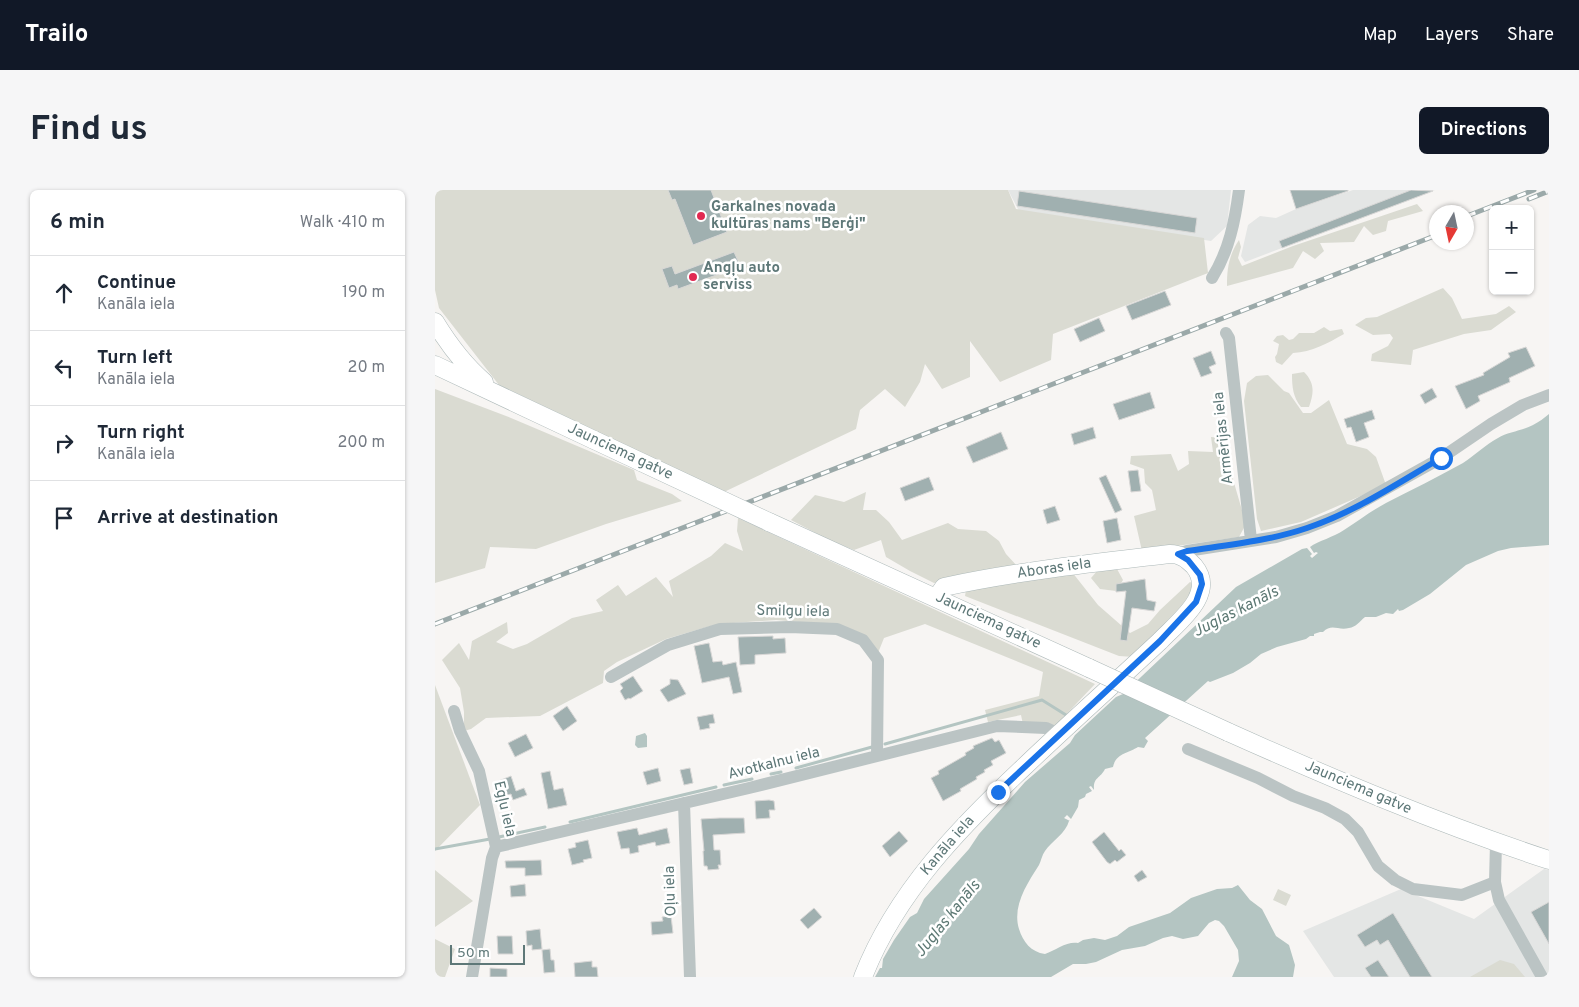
<!DOCTYPE html>
<html lang="en">
<head>
<meta charset="utf-8">
<style>
  :root { --surface:#fff; --page:#f6f6f7; --text:#1f2937; --muted:#747a83; --line:#e0e1e3; --accent:#111827 }
  body { margin:0; font-family:Overpass,sans-serif; background:var(--page); color:var(--text) }
  .controls { position:absolute; right:15px; top:15px; display:grid; overflow:hidden; border-radius:8px; box-shadow:0 1px 4px #0004 }
  .controls button { width:45px; height:45px; display:grid; place-items:center; padding:0; border:0; border-bottom:1px solid var(--line); background:var(--surface); color:var(--text); font:25px sans-serif }
  .compass { position:absolute; left:994px; top:15px; width:45px; height:45px; border-radius:50%; background:var(--surface); box-shadow:0 1px 4px #0004; rotate:189deg }
  .scale { position:absolute; left:15px; bottom:12px; width:75px; box-sizing:border-box; padding-left:5px; border:2px solid #5e7878; border-top:0; font-size:14px; line-height:18px; white-space:nowrap; color:#5e7878; -webkit-text-stroke:4px #fff; paint-order:stroke }
  .stop { position:absolute; width:15px; height:15px; margin:-11px; border:4px solid #1a73e8; border-radius:50%; background:#fff }
  .stop.end { background:#1a73e8; border-color:#fff; box-shadow:0 1px 5px #0008 }
  .list { margin:0; padding:0; list-style:none }
  h2 { display:flex; justify-content:space-between; align-items:center; height:65px; margin:0; padding:0 20px; font-size:21px }
  h2 small { font-size:16px; font-weight:400; color:var(--muted) }
  .list li { display:grid; grid-template-columns:32px 1fr auto; gap:15px; align-items:center; box-sizing:border-box; height:75px; padding:0 20px; border-top:1px solid var(--line) }
  .list b { display:block; font-size:19px; white-space:nowrap }
  .list p { margin:0; font-size:16px; white-space:nowrap; color:var(--muted) }
  .list em { font-size:16px; font-style:normal; color:var(--muted) }
  .icon { flex:none; width:28px; height:28px; fill:none; stroke:currentColor; stroke-width:2; stroke-linecap:round; stroke-linejoin:round }
  .map { position:relative; flex:none; width:1114px; height:787px; overflow:hidden; border-radius:8px }
  header { display:flex; align-items:center; gap:30px; box-sizing:border-box; height:70px; padding:0 25px; background:var(--accent); color:#fff }
  header strong { font-size:24px }
  nav { display:flex; gap:28px; margin-inline-start:auto; font-size:18px }
  .intro { display:flex; align-items:center; justify-content:space-between; box-sizing:border-box; height:120px; padding:0 30px }
  h1 { margin:0; font-size:35px }
  .button { padding:12px 22px; border-radius:8px; background:var(--accent); color:#fff; font-size:18px; font-weight:700 }
  main { display:flex; gap:30px; padding:0 30px }
  aside { flex:1; background:var(--surface); border-radius:8px; box-shadow:0 1px 4px #0004 }
  .map>svg:first-child { display:block }
  .built { fill:#e4e6e5 }
  .green { fill:#dadbd2 }
  .water { fill:#b4c5c2 }
  .lines { fill:none; stroke-linecap:round; stroke-linejoin:round }
  .stream { stroke:#b4c5c2; stroke-width:3 }
  .building { fill:#a0b0b0; stroke:#d8d7d6 }
  .secondary-casing { stroke:#adb9b9; stroke-width:19 }
  .street { stroke:#bbc4c4; stroke-width:12 }
  .secondary { stroke:#fff; stroke-width:18 }
  .rail-casing { stroke:#9ba9a9; stroke-width:5 }
  .rail { stroke:#fff; stroke-width:3; stroke-dasharray:9; stroke-linecap:butt }
  .secondary-bridge-casing { stroke:#adb9b9; stroke-width:19; stroke-linecap:butt }
  .secondary-bridge { stroke:#fff; stroke-width:18 }
  .route { stroke:#1a73e8; stroke-width:6 }
  .poi-dot { fill:#e12951; stroke:#fff; stroke-width:2 }
  .labels { text-anchor:middle; dominant-baseline:central; stroke-width:5; stroke-linejoin:round; paint-order:stroke }
  .poi-label { font-size:15px; font-weight:bold; fill:#5e7878; stroke:#fff; text-anchor:start }
  .street-label { font-size:15px; fill:#5e7878; stroke:#fff }
  .water-label { font-size:16px; font-style:italic; fill:#5d7974; stroke:#fff }
</style>
</head>
<body>
<header>
<strong>Trailo</strong>
<nav><a>Map</a><a>Layers</a><a>Share</a></nav>
</header>
<div class="intro"><h1>Find us</h1><a class="button">Directions</a></div>
<main>
<aside>
<h2>6 min<small>Walk · 410 m</small></h2>
<ul class="list">
<li><svg class="icon" aria-label="ahead" viewBox="0 0 24 24"><path d="M12 20V5M6 11l6-6 6 6"/></svg><div><b>Continue</b><p>Kanāla iela</p></div><em>190 m</em></li>
<li><svg class="icon" aria-label="left" viewBox="0 0 24 24"><path d="M17 20v-9H6M10 6l-5 5 5 5"/></svg><div><b>Turn left</b><p>Kanāla iela</p></div><em>20 m</em></li>
<li><svg class="icon" aria-label="right" viewBox="0 0 24 24"><path d="M7 20v-9h11M14 6l5 5-5 5"/></svg><div><b>Turn right</b><p>Kanāla iela</p></div><em>200 m</em></li>
<li><svg class="icon" aria-label="arrive" viewBox="0 0 24 24"><path d="M6 21V4h12l-3 4 3 4H6"/></svg><div><b>Arrive at destination</b></div></li>
</ul>
</aside>
<div class="map">
<svg width="1114" height="787" viewBox="0 0 1114 787">
  <rect width="100%" height="100%" fill="#f7f5f3"/>
  <!-- built -->
  <path class="built" d="M573,0H796L792,36L776,51L584,21Z
    M918,0H1000L810,72L806,66L813,35L825,26L841,28L861,19Z
    M1109,679L1114,680V787H899L868,741L966,699L1039,729Z"/>
  <!-- green -->
  <path class="green" d="M2,0H573L581,19L769,48L773,83L618,144L616,170L565,192L535,151V187L507,199L490,174L485,192L470,217L450,199L425,220L421,239L289,302L64,195L4,118L0,100V6Z
    M982,14L988,21L953,31L951,41L938,45L929,36L919,52L885,53L889,61L880,69L868,61L858,78L792,96C792,78 794,65 804,50L806,57L803,68L807,76L858,56Z
    M1008,98L1017,108L1027,129L1061,124L1074,116L1081,122L1056,140L1029,144L978,160L976,175L936,171L937,164L953,156L958,148L955,144L938,145L920,135L931,128L942,127Z
    M889,137L895,141L907,139L909,144C893,153 877,162 858,163L847,175L841,172L840,167L842,164L844,154L838,151L842,146L848,145L854,150L858,149L864,143H879Z
    M869,182C880,193 879,203 874,217H866C858,207 857,197 857,184Z
    M833,185L849,201L854,203L868,223H876L894,210L912,254L932,259L941,267L951,295L866,332L826,341L822,329L809,211L812,193L821,186Z
    M0,199L76,228L199,280L202,290L237,304L247,311L171,334L101,359L55,357L50,378L0,393Z
    M776,247L786,248L811,334L804,347L707,361L699,326L721,320L717,300L710,293L709,279L695,274L696,266L736,264L743,281L754,274L753,261L778,262Z
    M431,302L428,320H441L454,332L467,350L513,333L523,339L551,341L564,351L571,364L583,377L499,393L475,381L451,367L446,350L419,360L394,350L356,330L380,305L409,312Z
    M303,328L660,494L623,533L611,544L589,539L586,525L553,532L550,520L604,506L608,482L490,434L449,448L441,468L400,435L341,430L284,434L272,437L231,449L182,472L169,481L168,493L105,526L51,528L36,539L29,541V522L25,498L7,470L24,453L34,470L37,451L72,432L73,443L61,452L78,459L92,454L137,428L168,421L161,410L183,395L191,406L221,387L238,407L234,391L276,366L290,353L308,361L302,341Z
    M682,379L688,390L681,401L665,399L656,388L663,380Z
    M637,382L663,415L695,443L713,434L725,420L755,392L761,395L757,408L699,467L684,466L530,406L531,400Z
    M0,495L45,615L0,661Z
    M0,680L38,711L0,737V741Z
    M843,699L856,705L851,716L838,710Z
    M0,749L20,759L10,787H0Z
    M1065,770L1079,774L1090,787H1035Z"/>
  <!-- water -->
  <path class="water" d="M1114,224V355L1076,358L1063,361L1031,375L995,404L968,420L964,421L963,419L958,424L951,423L941,427H930C924,432 921,437 914,438C903,441 897,433 888,442H885L879,444V446H875L871,449L842,457L826,464L815,473L798,483L775,492L773,491L710,548L713,551L709,558L703,557C694,563 681,563 678,577L670,579C665,589 658,587 659,600L656,596L654,597L657,601L651,604L650,607L644,610L643,617L636,629L632,625L629,628L635,631H634C631,643 617,651 610,661C607,665 606,671 604,675C592,694 577,716 584,739C588,752 596,762 610,764C621,760 632,751 643,753L648,750L659,748L670,750L682,746L694,737L735,723L756,708L782,699L797,698L803,695L815,710L827,719L841,746L854,755L860,775L858,787H797L804,771L803,760L789,736L784,731L780,730L774,733L763,746L748,749L737,746L728,748L710,756L687,760L661,772L651,774H638L616,787H440L445,778H447L448,769L459,750L475,727L482,723L489,709L534,659L544,644L590,592L635,553L640,545L681,507L688,504L801,397L867,359L872,358L877,364L875,366L877,368L883,363L881,362L879,363L875,357C883,351 899,347 909,340C923,331 936,321 951,313C976,300 1003,287 1028,273C1040,265 1050,255 1063,248C1073,242 1087,241 1098,235C1104,232 1109,228 1114,224Z
    M210,543L212,546V557L203,558L200,555L201,546Z"/>
  <g class="lines">
    <!-- stream -->
    <path class="stream" d="M450,554L607,510L631,525
      M361,578L437,557
      M336,584L346,582
      M289,595L317,589
      M135,632L281,597
      M64,647L110,637
      M0,659L55,649"/>
  </g>
  <!-- building -->
  <path class="building" d="M233,0H276L292,42L258,55L240,9L237,10Z
    M855,0H913V1L861,19Z
    M976,0L998,1L847,58L844,51Z
    M584,1L762,28L760,43L582,16Z
    M299,62L304,73L288,79L289,80L284,82V84L243,99L242,95L234,98L227,79L237,76L240,84Z
    M730,101L736,115L697,130L691,116Z
    M664,128L670,141L645,152L639,139Z
    M1091,157L1100,176L1074,188L1075,192L1043,206L1045,211L1031,219L1020,196L1049,185L1048,183L1075,167L1073,163Z
    M776,161L781,174L774,177L777,183L766,187L758,168Z
    M997,198L1002,207L990,214L985,205Z
    M715,202L720,218L684,230L678,214Z
    M937,220L940,229L929,233L934,247L921,252L916,237L912,238L909,229Z
    M658,237L661,248L639,255L636,244Z
    M566,242L573,259L538,273L531,257Z
    M703,280L706,301L696,302L693,281Z
    M671,285L687,320L680,323L664,288Z
    M494,287L499,300L470,311L465,298Z
    M620,316L625,330L612,334L608,320Z
    M682,328L686,350L672,353L668,331Z
    M710,389L712,410L721,412L719,421L697,418L692,451L685,450L691,401L681,402V394Z
    M338,446V449L350,448L351,463L320,465V474L305,475L303,447Z
    M274,453L278,472L287,471L288,475L301,472L307,502L298,504L294,487L267,493L259,456Z
    M198,486L208,501L195,509L194,508L190,510L185,501L188,498L185,494Z
    M235,489L243,490L251,504L233,512L225,500L235,494Z
    M132,516L142,531L128,541L118,526Z
    M278,524L280,533L274,534L275,538L265,540L262,527Z
    M91,544L98,558L80,567L73,553Z
    M557,548L560,552L564,550L571,563L556,571L558,575L549,580L550,582L541,587L542,589L525,599L526,601L508,611L496,588L504,584L503,581L531,565L530,563L539,558L538,556Z
    M223,578L226,591L212,595L208,582Z
    M255,578L258,593L249,595L245,580Z
    M115,581L119,600L128,598L132,615L113,619L106,583Z
    M76,586L81,601L89,598L92,605L78,610L76,604L66,607L61,592Z
    M334,610L339,611L340,620H334L335,628L321,629L320,611Z
    M285,628H309L310,643L278,645L279,660H285L286,675H283L284,679L273,680L272,676H269L268,661H269L266,629Z
    M202,638L204,645L232,638L235,653L221,656L220,652L203,656L204,662L195,664L194,658L186,659L182,642Z
    M464,641L473,651L455,667L447,656Z
    M669,642L684,661L686,659L691,665L682,672L680,670L675,674L672,672L657,652Z
    M153,650L157,668L148,670L149,672L137,675L133,659L141,657L140,653Z
    M106,670L107,685L90,686V678H71L70,671Z
    M707,680L712,687L703,692L699,686Z
    M90,694L91,706L76,707L75,696Z
    M1114,712V754L1096,722Z
    M379,718L387,727L373,739L365,730Z
    M958,723L997,787H975L953,750L945,755L942,750L930,757L922,745Z
    M236,726L238,743L217,745L216,732L228,731L227,727Z
    M105,739L107,759L97,760V755L92,756L91,741Z
    M62,746H77L78,764H63Z
    M115,759L116,770H119L120,782L109,783L107,760Z
    M943,770L954,787H936L930,778Z
    M157,771V777H162L163,787H140L139,773Z
    M55,778L72,779V787H55Z"/>
  <g class="lines">
    <!-- secondary casing -->
    <g class="secondary-casing">
      <path id="secondary" d="M0,132C14,155 29,175 49,192
        M0,175L159,250
        M334,332L654,478
        M793,542C898,589 1004,634 1114,670
        M428,787C461,702 526,636 591,575C635,533 681,492 725,451C743,432 782,404 759,376C752,369 746,364 735,364C659,373 583,381 509,397L502,407"/>
    </g>
    <!-- street -->
    <path class="street" d="M777,88C794,61 800,31 804,0
      M791,143L794,148L816,350
      M743,364L752,361L841,347L872,338L902,326L1006,268L1056,234L1088,215L1114,205
      M176,487L233,455L285,439L355,437L402,439L428,450L443,470L442,566
      M19,521L25,541L44,581L61,657L57,668L37,787
      M753,559L823,588L858,606L890,618L910,629L923,642L943,676L960,690L978,699L1027,705L1060,692
      M249,613L255,787
      M1061,653L1060,692L1064,710L1107,787
      M61,657L314,598L562,536L611,538L624,544"/>
    <!-- secondary -->
    <use href="#secondary" class="secondary"/>
    <!-- rail casing -->
    <g class="rail-casing">
      <path id="rail" d="M1094,9L1114,1
        M1032,26L1099,0
        M0,434L1002,45"/>
    </g>
    <!-- rail -->
    <use href="#rail" class="rail"/>
    <!-- secondary-bridge casing -->
    <g class="secondary-bridge-casing">
      <path id="secondary-bridge" d="M159,250L334,332
        M654,478L793,542"/>
    </g>
    <!-- secondary-bridge -->
    <use href="#secondary-bridge" class="secondary-bridge"/>
  </g>
  <g class="lines">
    <!-- route -->
    <path class="route" d="M563,602L725,451L761,412L767,394L765,385L753,370L743,364L752,361C792,355 834,351 872,338C920,322 963,293 1006,268"/>
  </g>
  <!-- markers -->
  <g class="poi-dot">
    <circle cx="266" cy="26" r="5"/>
    <circle cx="258" cy="87" r="5"/>
  </g>
  <g class="labels">
    <!-- poi labels -->
    <g class="poi-label">
      <text x="276" y="17">Garkalnes novada<tspan x="276" dy="17">kultūras nams "Berģi"</tspan></text>
      <text x="268" y="78">Angļu auto<tspan x="268" dy="17">serviss</tspan></text>
    </g>
    <!-- street labels -->
    <g class="street-label">
      <text transform="translate(789 248) rotate(-96)">Armērijas iela</text>
      <text transform="translate(185 262) rotate(25)">Jaunciema gatve</text>
      <text transform="translate(619 379) rotate(-8)">Aboras iela</text>
      <text transform="translate(358 422) rotate(1)">Smilgu iela</text>
      <text transform="translate(553 431) rotate(25)">Jaunciema gatve</text>
      <text transform="translate(339 574) rotate(-14)">Avotkalnu iela</text>
      <text transform="translate(923 598) rotate(23)">Jaunciema gatve</text>
      <text transform="translate(69 619) rotate(77)">Egļu iela</text>
      <text transform="translate(513 656) rotate(-49)">Kanāla iela</text>
      <text transform="translate(236 701) rotate(-92)">Oļu iela</text>
    </g>
    <!-- water labels -->
    <g class="water-label">
      <text transform="translate(801 422) rotate(-27)">Juglas kanāls</text>
      <text transform="translate(513 729) rotate(-51)">Juglas kanāls</text>
    </g>
  </g>
</svg>
<div class="controls">
<button>+</button>
<button>−</button>
</div>
<svg class="compass" viewBox="-18 -18 36 36"><path d="M0-13l5 13h-10z" fill="#e53935"/><path d="M0 13l5-13h-10z" fill="#747a83"/></svg>
<div class="scale">50 m</div>
<div class="stop" style="left:1006px;top:268px"></div>
<div class="stop end" style="left:563px;top:602px"></div>
</div>
</main>
</body>
</html>
